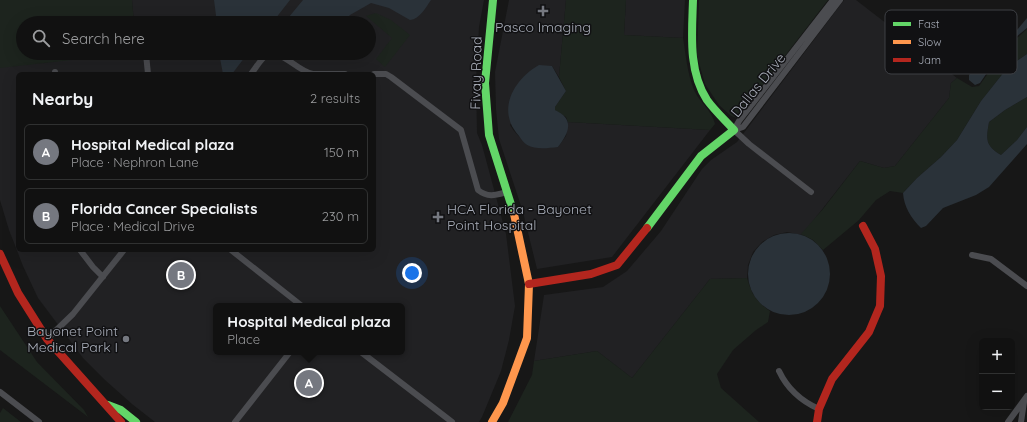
<!DOCTYPE html>
<html lang="en">
<head>
<meta charset="utf-8">
<style>
  :root { --surface:#111; --page:#1e1f1f; --text:#f1f3f6; --muted:#9c9d9f; --line:#303131; --accent:#757880 }
  body { margin:0; font-family:Quicksand,sans-serif; background:var(--page); color:var(--text) }
  .controls { position:absolute; right:12px; bottom:12px; display:grid; overflow:hidden; border-radius:6px; box-shadow:0 4px 16px #0002 }
  .controls button { width:36px; height:36px; display:grid; place-items:center; padding:0; border:0; border-bottom:1px solid var(--line); background:var(--surface); color:var(--text); font:20px sans-serif }
  .you { position:absolute; left:412px; top:273px; width:14px; height:14px; margin:-10px; border:3px solid #fff; border-radius:50%; background:#1a73e8; box-shadow:0 0 0 6px #1a73e833 }
  .badge { display:grid; place-items:center; width:26px; height:26px; border-radius:50%; background:var(--accent); color:#fff; font-size:13px; font-weight:700 }
  .pin { position:absolute; translate:-50% -50%; border:2px solid #fff; box-shadow:0 1px 4px #0006 }
  .popup { position:absolute; left:213px; top:303px; width:192px; height:52px; box-sizing:border-box; display:grid; place-content:center; border-radius:6px; background:var(--surface); filter:drop-shadow(0 1px 3px #0005); font-size:13px; white-space:nowrap; color:var(--muted) }
  .popup b { font-size:15px; color:var(--text) }
  .popup::after { content:''; position:absolute; left:50%; top:100%; margin-left:-8px; border:8px solid transparent; border-top-color:var(--surface) }
  .list { margin:0; padding:0; list-style:none }
  h2 { display:flex; justify-content:space-between; align-items:center; height:52px; margin:0; padding:0 16px; font-size:17px }
  h2 small { font-size:13px; font-weight:400; color:var(--muted) }
  .list li { display:grid; grid-template-columns:26px 1fr auto; gap:12px; align-items:center; box-sizing:border-box; height:56px; margin:0 8px 8px; padding:0 8px; border:1px solid var(--line); border-radius:6px }
  .list b { display:block; font-size:15px; white-space:nowrap }
  .list p { margin:0; font-size:13px; white-space:nowrap; color:var(--muted) }
  .list em { font-size:13px; font-style:normal; color:var(--muted) }
  .icon { flex:none; width:22px; height:22px; fill:none; stroke:currentColor; stroke-width:2; stroke-linecap:round; stroke-linejoin:round }
  .map { position:relative; flex:none; width:1027px; height:422px; overflow:hidden }
  .search { position:absolute; background:var(--surface); box-shadow:0 4px 16px #0002; left:16px; top:16px; width:360px; height:44px; display:flex; align-items:center; gap:10px; box-sizing:border-box; padding:0 14px; border-radius:22px; color:var(--muted); font-size:15px }
  .panel { position:absolute; background:var(--surface); box-shadow:0 4px 16px #0002; left:16px; top:72px; width:360px; height:180px; border-radius:6px }
  .map>svg:first-child { display:block }
  .built { fill:#212123; fill-rule:evenodd }
  .green { fill:#1d241e }
  .water { fill:#2a3239 }
  .lines { fill:none; stroke-linecap:round; stroke-linejoin:round }
  .street { stroke:#4b4c50; stroke-width:6 }
  .fast { stroke:#63d668; stroke-width:8 }
  .slow { stroke:#ff974d; stroke-width:8 }
  .jam { stroke:#b3261e; stroke-width:8 }
  .poi-dot { fill:#757880; stroke:#111113; stroke-width:1.5 }
  .labels { text-anchor:middle; dominant-baseline:central; stroke-width:3; stroke-linejoin:round; paint-order:stroke }
  .poi-label { font-size:14px; fill:#a8adb8; stroke:#111113 }
  .street-label { font-size:14px; fill:#a8adb8; stroke:#111113 }
  .key { fill:#111113; stroke:#3e4045; stroke-width:1 }
  .key-label { font-size:11px; fill:#a8adb8 }
</style>
</head>
<body>
<div class="map">
<svg width="1027" height="422" viewBox="0 0 1027 422">
  <rect width="100%" height="100%" fill="#171717"/>
  <!-- built -->
  <path class="built" d="M132,0H484L479,27L476,81L477,133L482,145L506,234L515,306L509,340L501,371L482,417L479,422H155L132,404L105,380L83,358L38,298L23,266L9,230L0,200V67L134,53H369V23H134ZM18,74H374V250H18ZM216,306H402V352H216Z
    M509,0H566L559,77L552,66L510,125L514,131L527,145L558,147L566,136L568,122L710,130L612,257L537,269L523,212L499,139L496,109L495,72Z
    M626,0H685L683,38L624,35Z
    M844,0H856L957,78L951,83L949,98L895,166L884,168L860,161L802,235L787,232L774,235L762,242L753,252L748,265L747,278L710,279L632,378L597,351L534,361L544,295L603,287L627,271L661,231L702,169L711,160L737,142Z"/>
  <!-- green -->
  <path class="green" d="M0,0H132L134,23H23V53H134L0,68Z
    M566,0H626L624,35L683,38C686,55 687,73 694,90C699,102 712,110 715,124L710,130L568,122L566,117L555,110V107L566,91L559,77Z
    M699,0H828L737,118L731,116L719,105L705,84L697,56Z
    M376,13L391,20L410,35L385,67L376,59L392,38L366,16Z
    M1027,29V54L1008,67L981,101L957,140L941,157L917,178L903,193L890,191L876,200L859,220L823,250L813,240L801,234L823,209L860,161L884,168L895,166L949,98L951,83L957,78L972,87L979,86L1007,47Z
    M1027,97V127L1017,140L1001,155C985,145 986,139 989,122L1005,110Z
    M747,278C752,295 756,301 770,311L768,322L756,330L733,350L717,374L721,388L759,422H508L532,375L534,361L597,351L632,378L710,279Z
    M0,306L37,362L84,410L88,417L0,350Z
    M3,408L21,422H0V413Z"/>
  <!-- water -->
  <path class="water" d="M214,0H290L272,23H217Z
    M303,0H431C426,7 420,19 410,20L389,8L371,3L350,15L342,23H284Z
    M1027,18V28L1005,46L980,83L975,85L969,80V75L978,65L976,58L977,56L986,55L994,45L1017,30Z
    M219,53H248L232,74H223Z
    M297,53H314L305,60Z
    M1027,54V97L1005,110L989,122C986,139 985,146 1001,155L1017,140L1027,127V144L989,187L976,195L943,208L926,226L921,228C911,218 904,207 903,193L917,178L941,157L957,140L981,101L1008,67Z
    M539,65L552,66L566,91L555,107V110C575,119 569,133 558,147C548,148 536,150 527,145C524,143 521,139 519,136C496,111 513,80 539,65Z
    M748 274a41 41 0 1 1 82 0a41 41 0 1 1-82 0Z"/>
  <g class="lines">
    <!-- street -->
    <path class="street" d="M146,54L148,74
      M55,72V74
      M251,74C256,68 261,58 268,54C280,48 298,72 313,74
      M314,74H345
      M374,74H386L391,77L461,130L478,190C488,198 496,195 507,192
      M734,130L743,127L840,0
      M734,130L739,121L833,0
      M734,130L749,144L811,192
      M80,250L93,267L103,277
      M231,250L302,306
      M972,255L991,259L1027,286
      M47,339L73,314L124,250
      M361,352L452,422
      M779,371C787,388 801,401 819,409
      M0,392L39,422
      M235,422L290,352
      M1008,422L1027,396
      M1021,422L1024,402"/>
    <!-- fast -->
    <path class="fast" d="M493,0L485,83L489,135L514,214
      M647,228L701,156L734,130C725,120 715,111 707,100C688,71 692,33 693,0
      M108,405L121,410L136,422"/>
    <!-- slow -->
    <path class="slow" d="M492,422L503,403L527,338L529,284L514,214"/>
    <!-- jam -->
    <path class="jam" d="M0,254L18,293L47,339L121,422
      M529,284L591,274L617,265L647,228
      M817,422L819,409L832,379L869,332L880,306L881,276L875,249L863,226"/>
  </g>
  <!-- markers -->
  <g class="poi-dot">
    <path d="M541 5h4v4h4v4h-4v4h-4v-4h-4v-4h4z"/>
    <path d="M436 211h4v4h4v4h-4v4h-4v-4h-4v-4h4z"/>
    <circle cx="126" cy="339" r="4"/>
  </g>
  <g class="labels">
    <!-- poi labels -->
    <g class="poi-label">
      <text x="543" y="27">Pasco Imaging</text>
      <text x="447" y="209" text-anchor="start">HCA Florida - Bayonet<tspan x="447" dy="16">Point Hospital</tspan></text>
      <text x="118" y="331" text-anchor="end">Bayonet Point<tspan x="118" dy="16">Medical Park I</tspan></text>
    </g>
    <!-- street labels -->
    <g class="street-label">
      <text transform="translate(476 73) rotate(-89)">Fivay Road</text>
      <text transform="translate(758 85) rotate(-51)">Dallas Drive</text>
    </g>
  </g>
  <!-- legend -->
  <rect x="885" y="10" width="132" height="64" rx="6" class="key"/>
  <rect x="893" y="22" width="18" height="4" fill="#63d668"/>
  <rect x="893" y="40" width="18" height="4" fill="#ff974d"/>
  <rect x="893" y="58" width="18" height="4" fill="#b3261e"/>
  <g class="key-label">
    <text x="918" y="28">Fast</text>
    <text x="918" y="46">Slow</text>
    <text x="918" y="64">Jam</text>
  </g>
</svg>
<div class="controls">
<button>+</button>
<button>−</button>
</div>
<div class="you"></div>
<div class="pin badge" style="left:309px;top:383px">A</div>
<div class="popup"><b>Hospital Medical plaza</b>Place</div>
<div class="pin badge" style="left:181px;top:275px">B</div>
<div class="search"><svg class="icon" aria-label="search" viewBox="0 0 24 24"><circle cx="10" cy="10" r="6"/><path d="M15 15l6 6"/></svg>Search here</div>
<section class="panel">
<h2>Nearby<small>2 results</small></h2>
<ul class="list">
<li><span class="badge">A</span><div><b>Hospital Medical plaza</b><p>Place · Nephron Lane</p></div><em>150 m</em></li>
<li><span class="badge">B</span><div><b>Florida Cancer Specialists</b><p>Place · Medical Drive</p></div><em>230 m</em></li>
</ul>
</section>
</div>
</body>
</html>
